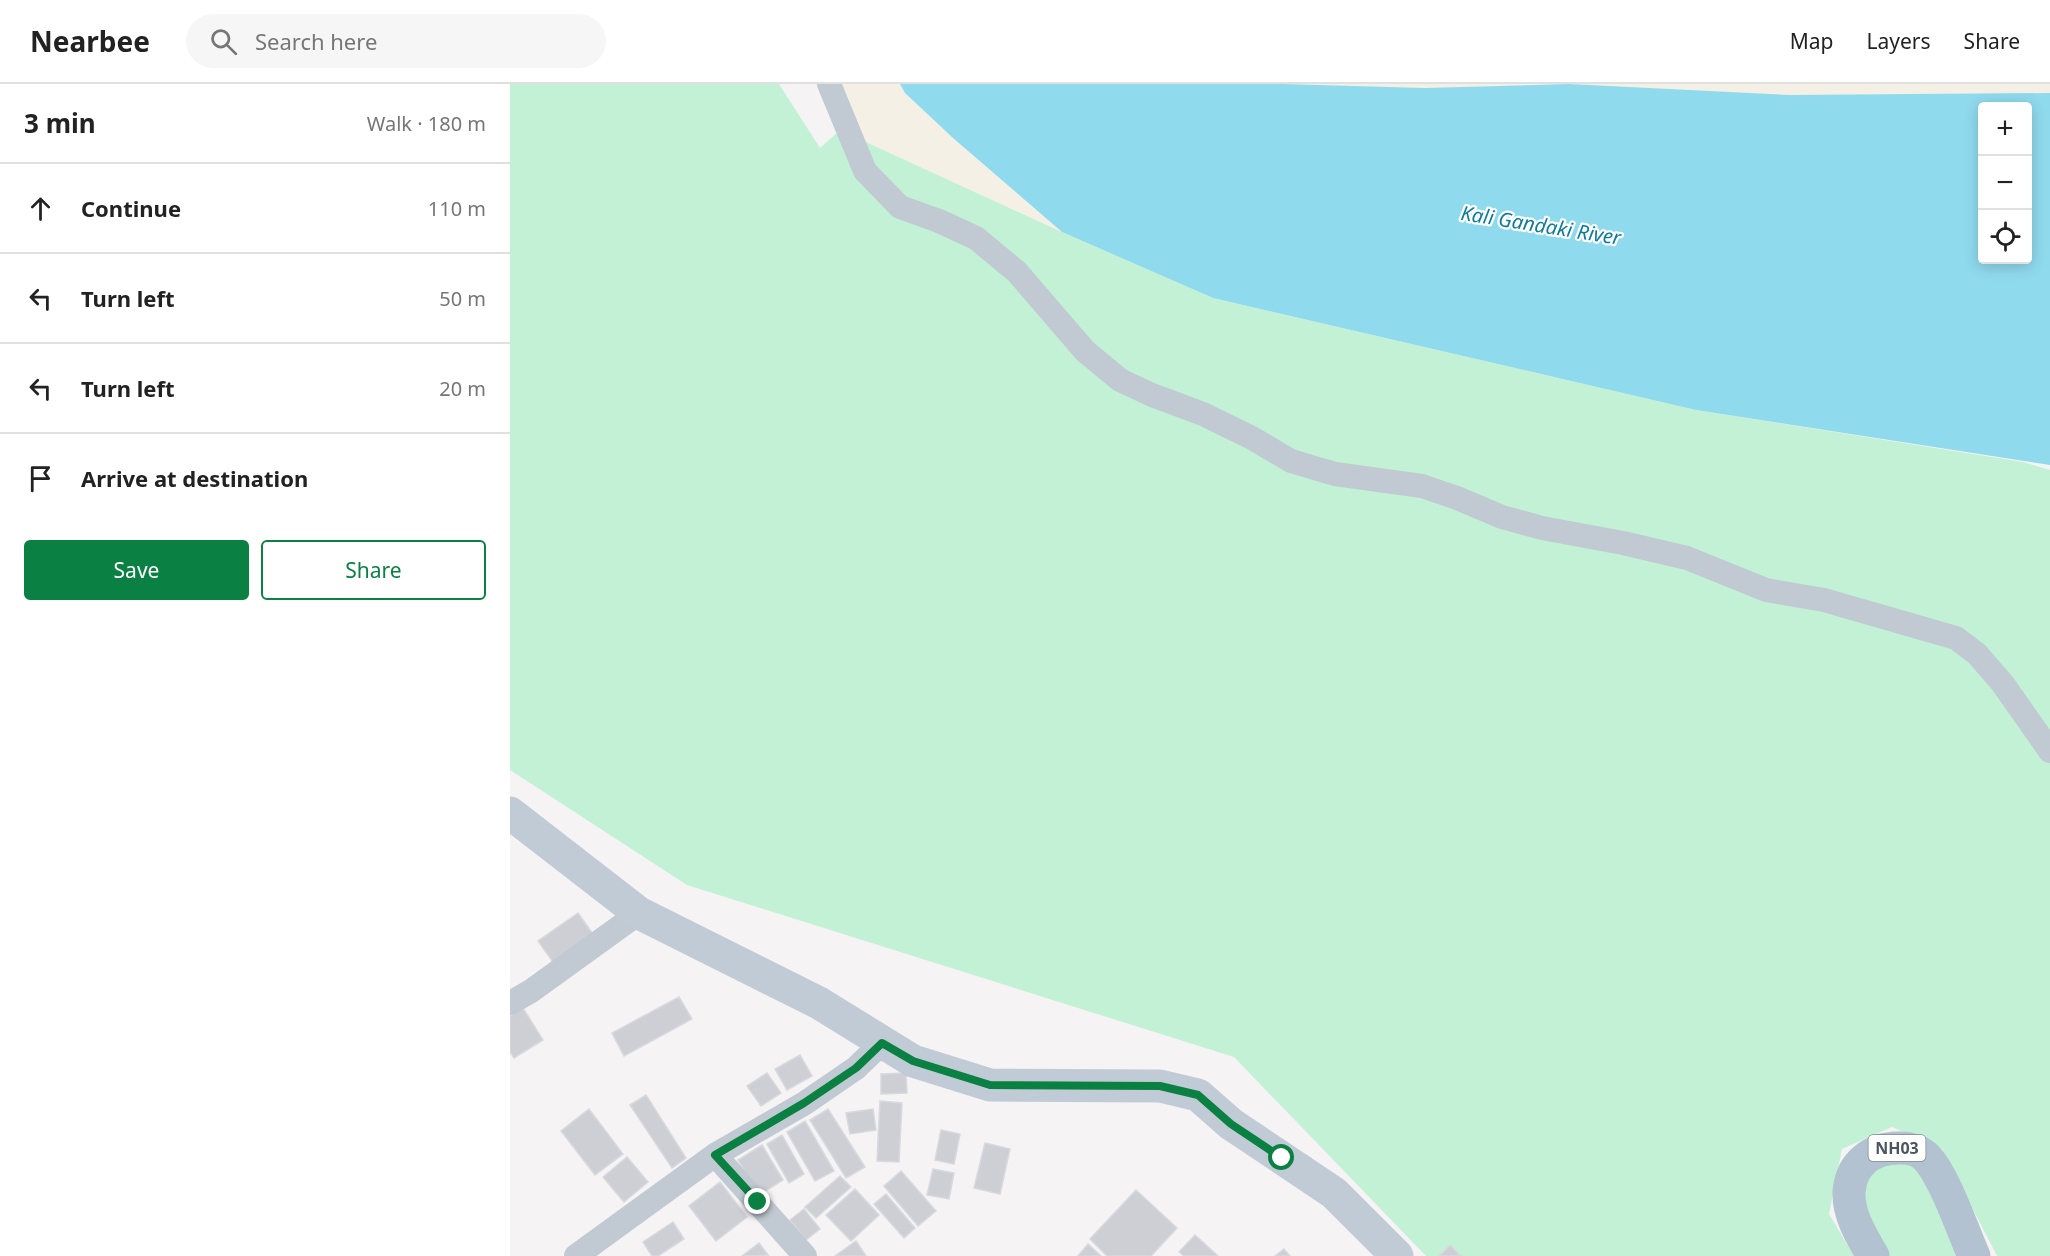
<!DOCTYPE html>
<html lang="en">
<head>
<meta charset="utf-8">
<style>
  :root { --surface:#fff; --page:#f6f6f6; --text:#222; --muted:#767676; --line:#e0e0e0; --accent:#0b8043 }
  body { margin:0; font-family:"Noto Sans",sans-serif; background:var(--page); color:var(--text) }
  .controls { position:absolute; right:18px; top:18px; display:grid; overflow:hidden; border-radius:6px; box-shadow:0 3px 15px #0003 }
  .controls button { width:54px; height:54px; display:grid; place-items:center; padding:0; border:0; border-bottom:2px solid var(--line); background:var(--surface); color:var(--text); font:30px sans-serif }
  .stop { position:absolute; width:18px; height:18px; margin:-14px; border:4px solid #0b8043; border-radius:50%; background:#fff }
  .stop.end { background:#0b8043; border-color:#fff; box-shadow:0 2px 6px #0008 }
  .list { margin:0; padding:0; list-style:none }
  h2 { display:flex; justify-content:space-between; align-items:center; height:78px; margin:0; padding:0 24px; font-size:26px }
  h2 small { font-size:20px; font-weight:400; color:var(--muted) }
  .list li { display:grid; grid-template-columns:39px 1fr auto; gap:18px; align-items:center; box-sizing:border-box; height:90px; padding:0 24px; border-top:2px solid var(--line) }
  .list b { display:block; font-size:22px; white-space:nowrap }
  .list em { font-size:20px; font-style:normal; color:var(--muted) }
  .actions { display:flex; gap:12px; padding:18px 24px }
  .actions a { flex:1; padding:14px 0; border:2px solid var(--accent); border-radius:6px; text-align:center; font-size:21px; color:var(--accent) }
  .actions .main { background:var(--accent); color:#fff }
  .icon { flex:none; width:33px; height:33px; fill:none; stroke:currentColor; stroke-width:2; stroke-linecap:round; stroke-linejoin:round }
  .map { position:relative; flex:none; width:1540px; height:1172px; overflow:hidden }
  header { display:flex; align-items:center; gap:36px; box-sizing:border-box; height:84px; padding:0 30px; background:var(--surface); border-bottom:2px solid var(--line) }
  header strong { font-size:28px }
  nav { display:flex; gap:33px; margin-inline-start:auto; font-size:21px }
  .search { width:420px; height:54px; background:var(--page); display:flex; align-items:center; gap:15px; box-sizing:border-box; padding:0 21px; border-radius:33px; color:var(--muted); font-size:22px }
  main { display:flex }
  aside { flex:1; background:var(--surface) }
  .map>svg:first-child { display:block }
  .green { fill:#c3f1d5 }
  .sand { fill:#f5f0e5 }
  .water { fill:#90daee; fill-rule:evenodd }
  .building { fill:#cdcfd5; stroke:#d7d9de; stroke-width:1.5 }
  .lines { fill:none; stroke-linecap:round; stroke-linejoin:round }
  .minor { stroke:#c1cad2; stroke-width:24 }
  .secondary { stroke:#c1cbd6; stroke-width:33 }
  .primary { stroke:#b3c2d1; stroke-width:33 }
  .route { stroke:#0b8043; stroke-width:8 }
  .labels { text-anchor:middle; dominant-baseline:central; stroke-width:4.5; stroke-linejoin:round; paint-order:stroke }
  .shield { fill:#fff; stroke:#808990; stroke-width:1.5 }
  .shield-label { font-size:16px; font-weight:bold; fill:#4a5661 }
  .water-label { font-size:20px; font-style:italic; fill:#0c7c9b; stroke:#fff }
</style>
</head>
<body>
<header>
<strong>Nearbee</strong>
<div class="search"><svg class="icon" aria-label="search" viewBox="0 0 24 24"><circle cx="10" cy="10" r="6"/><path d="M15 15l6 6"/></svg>Search here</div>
<nav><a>Map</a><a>Layers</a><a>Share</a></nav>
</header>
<main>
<aside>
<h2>3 min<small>Walk · 180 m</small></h2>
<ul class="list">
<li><svg class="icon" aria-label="ahead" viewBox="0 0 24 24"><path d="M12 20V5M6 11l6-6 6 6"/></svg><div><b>Continue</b></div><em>110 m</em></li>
<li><svg class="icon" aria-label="left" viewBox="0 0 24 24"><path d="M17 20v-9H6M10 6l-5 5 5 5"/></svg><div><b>Turn left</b></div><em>50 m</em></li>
<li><svg class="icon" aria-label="left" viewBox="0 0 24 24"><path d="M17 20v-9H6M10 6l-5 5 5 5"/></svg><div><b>Turn left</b></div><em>20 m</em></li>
<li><svg class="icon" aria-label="arrive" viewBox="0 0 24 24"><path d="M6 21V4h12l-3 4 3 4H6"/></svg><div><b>Arrive at destination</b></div></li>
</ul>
<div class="actions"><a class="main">Save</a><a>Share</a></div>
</aside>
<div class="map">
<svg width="1540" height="1172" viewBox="0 0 1540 1172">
  <rect width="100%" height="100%" fill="#f5f3f3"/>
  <!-- green -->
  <path class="green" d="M0,0H269L310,64L330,46L552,148L703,214L1186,326L1513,378L1540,386V1172H1487L1432,1065L1382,1043L1332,1065L1319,1130L1344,1172H916L724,973L177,801L0,686Z
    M1395,1075L1414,1089L1451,1172H1374L1351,1109L1364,1080Z"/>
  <!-- sand -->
  <path class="sand" d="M317,0H390L395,9L443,54L552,148L330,46Z
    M773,0H1024L915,4Z
    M1059,0H1540V9L1280,11Z"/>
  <!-- water -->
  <path class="water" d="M390,0H773L915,4L1059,0L1280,11L1540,9V381L1186,326L703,214L552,148L443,54L395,9ZM1472,22H1518V176H1472Z"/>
  <!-- building -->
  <path class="building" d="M68,829L85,853L45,881L28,857Z
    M169,913L182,935L114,972L102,949Z
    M13,924L33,956L4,974L0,968V932Z
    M290,971L302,992L277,1006L265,985Z
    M257,989L271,1009L251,1022L237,1002Z
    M396,989L397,1009L371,1010V990Z
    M136,1011L176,1074L162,1084L120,1021Z
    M370,1017L392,1019L389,1078L367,1077Z
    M79,1025L113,1070L85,1091L51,1047Z
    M318,1025L355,1083L336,1094L300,1036Z
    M363,1025L366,1046L340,1050L336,1029Z
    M295,1037L324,1087L305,1097L277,1048Z
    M431,1046L450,1050L444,1080L425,1076Z
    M272,1051L294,1090L279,1099L257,1060Z
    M475,1059L500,1065L490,1110L464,1104Z
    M252,1061L273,1096L249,1111L228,1076Z
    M117,1073L138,1098L114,1118L93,1093Z
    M423,1085L444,1089L439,1115L417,1111Z
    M391,1087L426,1127L408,1142L374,1102Z
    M330,1092L341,1103L306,1134L295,1123Z
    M210,1098L237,1133L206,1157L179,1122Z
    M345,1105L369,1131L341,1157L316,1131Z
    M626,1106L667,1144L641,1172H597L580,1155Z
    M376,1110L405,1144L394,1154L364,1120Z
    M294,1125L310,1145L296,1156L280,1136Z
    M163,1138L174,1155L148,1172H142L133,1158Z
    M685,1151L708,1172H674L669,1168Z
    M346,1157L356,1172H325Z
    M249,1159L258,1171L232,1172Z
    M578,1160L591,1172H568Z
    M940,1161L951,1172H929Z
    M774,1165L780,1172H765Z"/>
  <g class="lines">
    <!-- minor -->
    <path class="minor" d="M319,0L355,87L390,123L429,137L466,154L507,188L575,267L610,296L642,311L693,330L742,354L781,377L825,390L912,402L947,414L992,433L1032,444L1113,459L1177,474L1256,506L1314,516L1446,554L1467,570L1493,600L1540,667
      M0,919L21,907L129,829
      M205,1071L295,1172
      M66,1172L205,1071L295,1019L346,984L372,959"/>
    <!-- secondary -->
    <path class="secondary" d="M0,729L129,829L309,919L403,977L480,1001L650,1002L688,1011L721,1040L824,1109L887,1172"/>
    <!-- primary -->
    <path class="primary" d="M1363,1172C1352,1153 1338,1131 1339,1108C1341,1079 1363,1063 1391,1064C1400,1064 1410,1067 1416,1073C1434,1091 1453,1147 1464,1172"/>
  </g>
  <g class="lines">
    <!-- route -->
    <path class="route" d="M248,1118L205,1071L294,1019L346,984L372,959L403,977L480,1001L650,1002L688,1011L721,1040L772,1074"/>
  </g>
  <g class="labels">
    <!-- shield labels -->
    <rect class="shield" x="1358.5" y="1051" width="57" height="26" rx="4.5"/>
    <g class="shield-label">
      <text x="1387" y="1064">NH03</text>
    </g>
    <!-- water labels -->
    <g class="water-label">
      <text transform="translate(1031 141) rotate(9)">Kali Gandaki River</text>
    </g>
  </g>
</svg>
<div class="controls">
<button>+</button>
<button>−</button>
<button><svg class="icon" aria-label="locate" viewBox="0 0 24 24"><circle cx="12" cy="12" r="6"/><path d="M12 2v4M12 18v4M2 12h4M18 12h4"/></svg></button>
</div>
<div class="stop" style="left:772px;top:1074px"></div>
<div class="stop end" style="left:248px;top:1118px"></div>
</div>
</main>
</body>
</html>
